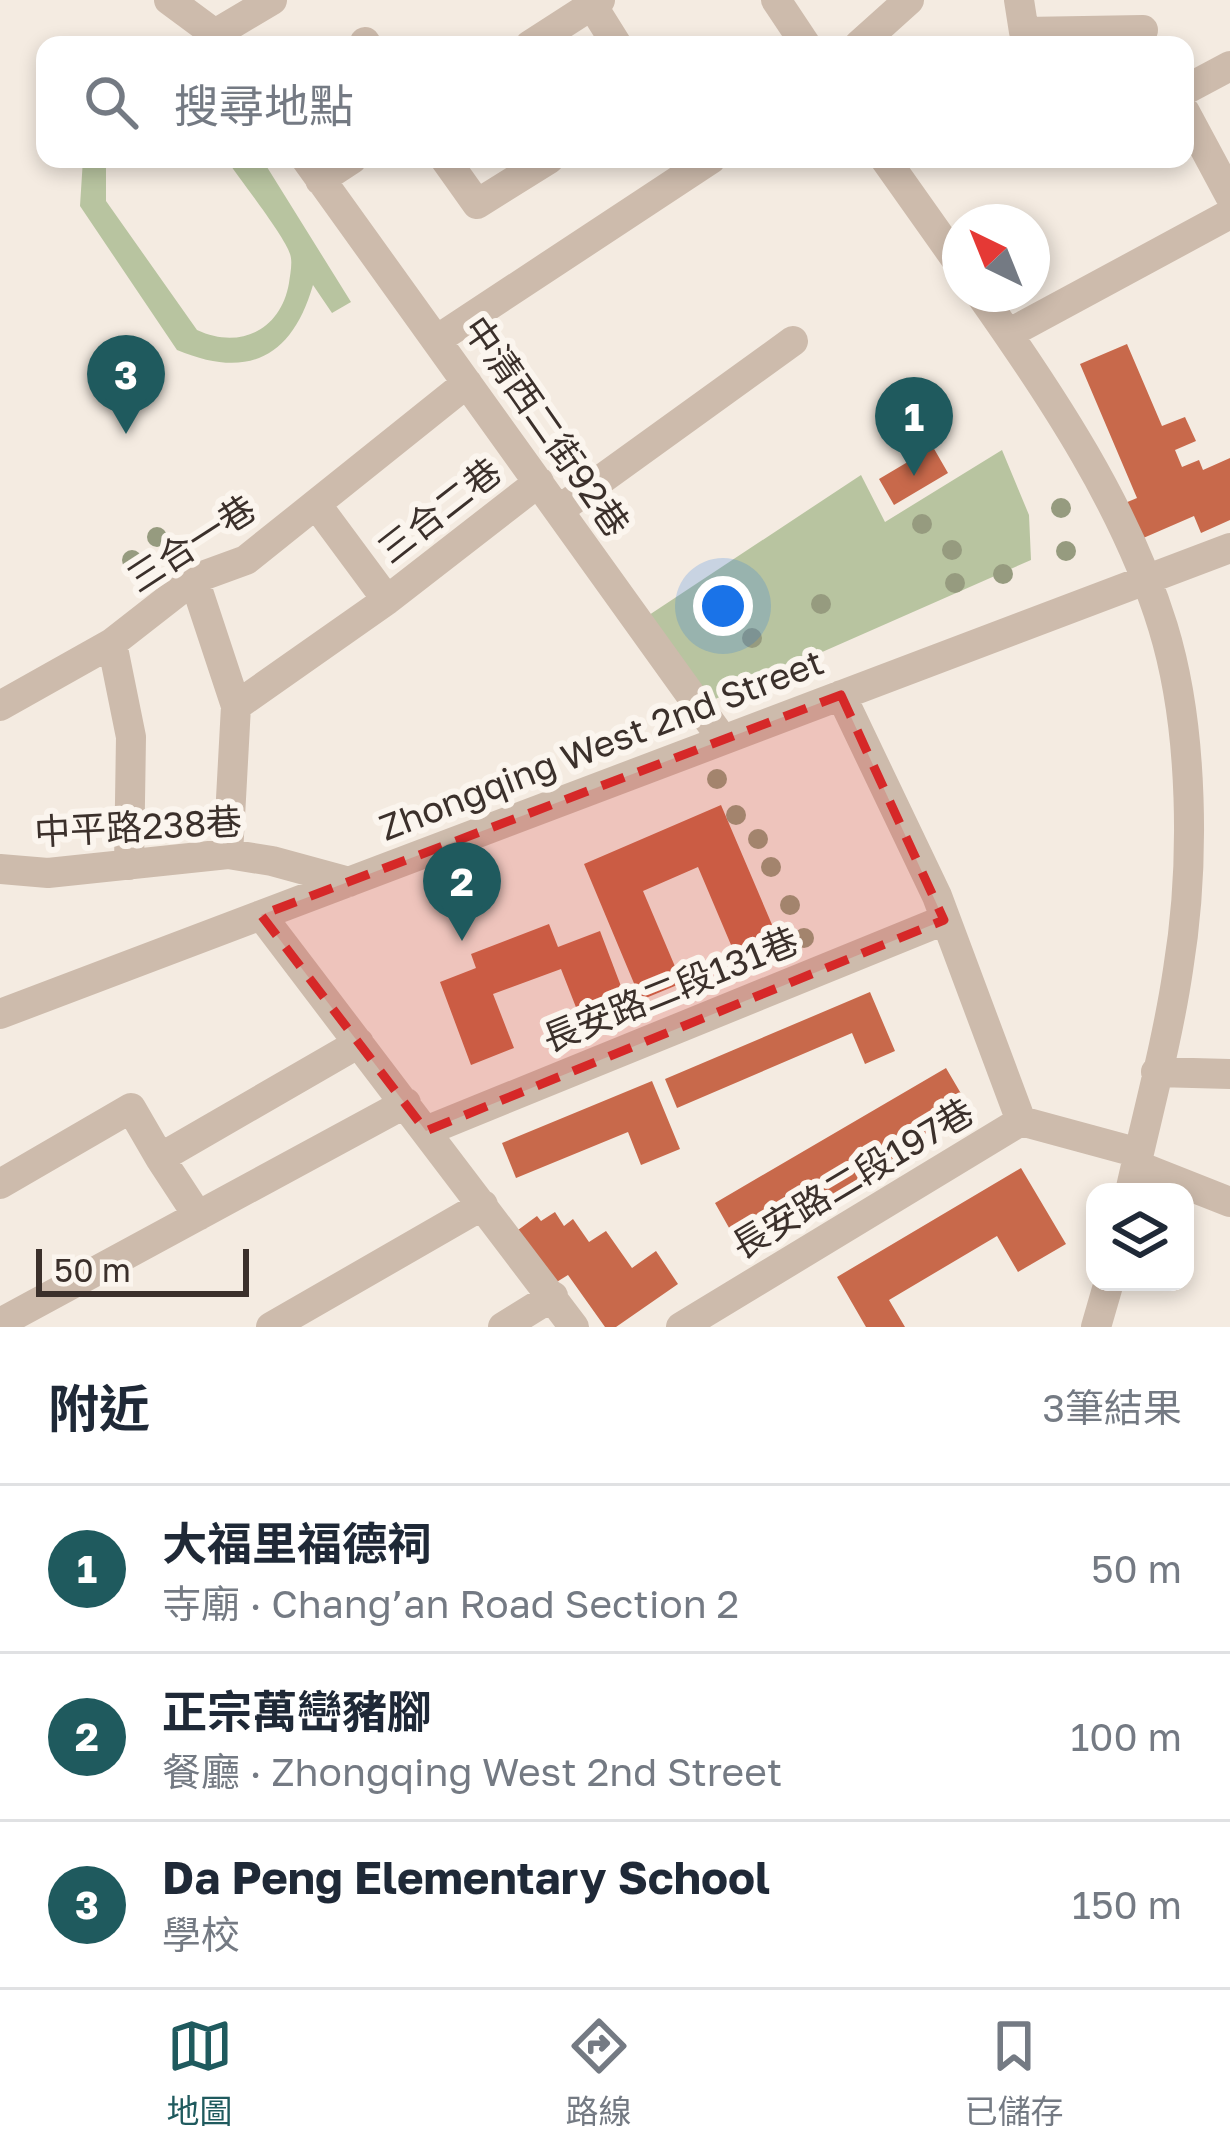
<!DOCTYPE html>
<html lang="zh-TW">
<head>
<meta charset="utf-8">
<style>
  :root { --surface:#fff; --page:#f6f6f7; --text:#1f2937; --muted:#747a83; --line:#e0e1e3; --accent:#1f5a5e }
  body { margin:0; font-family:"Golos Text","Noto Sans TC",sans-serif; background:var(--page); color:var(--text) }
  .controls { position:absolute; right:36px; bottom:36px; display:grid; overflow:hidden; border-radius:24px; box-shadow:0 6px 18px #0003 }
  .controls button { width:108px; height:108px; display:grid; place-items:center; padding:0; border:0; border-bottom:3px solid var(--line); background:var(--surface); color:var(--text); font:60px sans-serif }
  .compass { position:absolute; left:942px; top:204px; width:108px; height:108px; border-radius:50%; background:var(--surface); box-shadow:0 6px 18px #0003; rotate:317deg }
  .scale { position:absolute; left:36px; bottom:30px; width:213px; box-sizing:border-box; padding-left:12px; border:6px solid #3b302b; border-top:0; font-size:33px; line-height:42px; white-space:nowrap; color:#3b302b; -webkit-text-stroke:9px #fbf5ee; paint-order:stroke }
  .you { position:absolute; left:723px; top:606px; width:42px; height:42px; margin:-30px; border:9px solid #fff; border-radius:50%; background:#1a73e8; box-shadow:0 0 0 18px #1a73e833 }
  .badge { display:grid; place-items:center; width:78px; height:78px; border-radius:50%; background:var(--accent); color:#fff; font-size:39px; font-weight:700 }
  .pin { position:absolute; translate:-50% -99px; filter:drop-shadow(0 3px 6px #0008) }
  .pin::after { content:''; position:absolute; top:63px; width:42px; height:36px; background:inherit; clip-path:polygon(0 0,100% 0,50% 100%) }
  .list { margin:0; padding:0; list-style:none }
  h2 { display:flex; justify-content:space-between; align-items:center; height:156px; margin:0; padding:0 48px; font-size:51px }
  h2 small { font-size:39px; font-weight:400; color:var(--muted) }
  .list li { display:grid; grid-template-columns:78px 1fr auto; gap:36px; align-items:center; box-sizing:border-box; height:168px; padding:0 48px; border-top:3px solid var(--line) }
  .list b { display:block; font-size:45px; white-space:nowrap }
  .list p { margin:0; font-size:39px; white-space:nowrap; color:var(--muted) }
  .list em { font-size:39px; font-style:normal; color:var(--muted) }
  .icon { flex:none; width:66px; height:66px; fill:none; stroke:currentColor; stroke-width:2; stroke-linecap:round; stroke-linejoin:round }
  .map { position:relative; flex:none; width:1230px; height:1327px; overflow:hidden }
  .search { position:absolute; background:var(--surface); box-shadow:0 6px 18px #0003; left:36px; right:36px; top:36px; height:132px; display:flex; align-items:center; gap:30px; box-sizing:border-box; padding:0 42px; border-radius:24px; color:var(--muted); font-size:45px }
  .sheet { height:660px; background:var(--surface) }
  nav { display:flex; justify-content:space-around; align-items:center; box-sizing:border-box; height:168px; border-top:3px solid var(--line); background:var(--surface); font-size:33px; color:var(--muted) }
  nav a { display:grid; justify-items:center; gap:6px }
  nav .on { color:var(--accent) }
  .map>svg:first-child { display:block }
  .green { fill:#b8c4a0 }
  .building { fill:#c8694b }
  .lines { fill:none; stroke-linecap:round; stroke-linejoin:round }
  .minor { stroke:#cdbbac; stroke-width:30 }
  .tree { fill:#969b7f }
  .marked { fill:#d62828; fill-opacity:0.2; stroke:#d62828; stroke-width:9; stroke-dasharray:24 15; stroke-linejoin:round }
  .labels { text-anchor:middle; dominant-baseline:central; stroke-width:12; stroke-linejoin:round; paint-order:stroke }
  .street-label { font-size:36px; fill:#3b302b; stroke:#fbf5ee }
</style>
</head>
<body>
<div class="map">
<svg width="1230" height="1327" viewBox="0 0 1230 1327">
  <rect width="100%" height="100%" fill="#f4ebe1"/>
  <!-- green -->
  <path class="green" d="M83,159H111L106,167V201L197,330C240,350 281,330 289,283C290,275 293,262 290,254C285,237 239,178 226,159H262L351,302L332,313L313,285C292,357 249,380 177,350L80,206Z
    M1002,450L1029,515L1031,560L713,700L676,662L643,619L861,475L885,522Z"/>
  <!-- building -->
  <path class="building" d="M1127,344L1162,426L1185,417L1196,441L1175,450L1182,467L1199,460L1203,470L1230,458V520L1201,533L1194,516L1141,539L1125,503L1137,498L1080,364Z
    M933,447L948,473L894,505L879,479Z
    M721,805L779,941L737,959L698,867L643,891L682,983L641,1000L584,864Z
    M549,924L558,947L600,931L627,1002L581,1020L561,969L493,994L514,1048L471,1065L440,982L476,968L471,954Z
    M870,992L895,1051L865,1064L852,1033L677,1108L665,1079Z
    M946,1068L973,1114L741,1249L715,1203Z
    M652,1081L680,1149L641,1165L628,1132L516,1178L502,1143Z
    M1021,1168L1066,1244L1018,1272L997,1236L889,1300L905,1327H866L837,1277Z
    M555,1212L564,1226L573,1219L589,1242L606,1231L632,1268L656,1251L678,1284L616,1327H605L568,1275L555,1283L518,1230L537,1216L541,1221Z"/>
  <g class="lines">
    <!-- minor -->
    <path class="minor" d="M169,0L215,34L223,45
      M776,0L806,45
      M1019,0L1024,32L1143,30
      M592,5L617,45
      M215,34L272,0
      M365,42L367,45
      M530,45L600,0
      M859,45L909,0
      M1185,90L1230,66
      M1185,112L1230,196
      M306,159L723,740
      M445,159L477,204L549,159
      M885,159L960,265
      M320,180L352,159
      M980,294C1052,396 1126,507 1163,627C1194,728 1195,867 1178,970C1167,1044 1146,1119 1130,1192
      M1008,334L1230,214
      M438,339L711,159
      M559,510L793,341
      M194,579L236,706L228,854
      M387,600L539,482
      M112,643L131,737L129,865
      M841,695L937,896L1021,1121
      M0,706L112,643L194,579L246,560L467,383
      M236,706L387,600L316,504
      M0,869L48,873L228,854L272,861L349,882
      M261,915L574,1327
      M0,1014L1230,548
      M1156,1072L1230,1074
      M426,1131L944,920
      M160,1158L198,1216
      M1136,1165L1230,1202
      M0,1184L131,1108L160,1158L359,1043
      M0,1323L406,1103
      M271,1327L483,1205
      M503,1327L553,1296
      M681,1327L1021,1121L1139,1153
      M1096,1327L1109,1282"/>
  </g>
  <!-- trees -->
  <g class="tree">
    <circle cx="1061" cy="508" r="10"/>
    <circle cx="922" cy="524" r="10"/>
    <circle cx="157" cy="537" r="10"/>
    <circle cx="952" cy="550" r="10"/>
    <circle cx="1066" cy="551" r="10"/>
    <circle cx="132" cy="560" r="10"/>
    <circle cx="1003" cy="574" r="10"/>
    <circle cx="955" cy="583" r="10"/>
    <circle cx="821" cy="604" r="10"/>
    <circle cx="752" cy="638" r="10"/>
    <circle cx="717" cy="779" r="10"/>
    <circle cx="736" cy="815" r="10"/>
    <circle cx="758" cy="839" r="10"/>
    <circle cx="771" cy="867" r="10"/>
    <circle cx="790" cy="905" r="10"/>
    <circle cx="804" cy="938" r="10"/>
  </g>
  <!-- marked area -->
  <path class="marked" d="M841,695L944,920L426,1131L261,915Z"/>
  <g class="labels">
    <!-- street labels -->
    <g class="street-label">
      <text transform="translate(547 426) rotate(55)">中清西二街92巷</text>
      <text transform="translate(439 510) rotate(-38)">三合二巷</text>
      <text transform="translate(191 543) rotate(-33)">三合一巷</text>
      <text transform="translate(601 744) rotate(-21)">Zhongqing West 2nd Street</text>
      <text transform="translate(138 826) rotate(-3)">中平路238巷</text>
      <text transform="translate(670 989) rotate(-22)">長安路二段131巷</text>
      <text transform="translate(852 1178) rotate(-31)">長安路二段197巷</text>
    </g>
  </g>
</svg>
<div class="controls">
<button><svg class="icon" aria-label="layers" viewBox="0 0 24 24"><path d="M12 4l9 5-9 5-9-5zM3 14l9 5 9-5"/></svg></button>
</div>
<svg class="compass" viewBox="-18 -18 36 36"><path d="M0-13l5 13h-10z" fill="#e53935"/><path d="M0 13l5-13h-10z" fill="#747a83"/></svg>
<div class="scale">50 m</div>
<div class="you"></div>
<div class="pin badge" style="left:914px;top:476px">1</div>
<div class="pin badge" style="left:462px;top:941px">2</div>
<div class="pin badge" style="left:126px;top:434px">3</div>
<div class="search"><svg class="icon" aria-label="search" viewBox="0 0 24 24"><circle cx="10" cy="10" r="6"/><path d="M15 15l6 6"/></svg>搜尋地點</div>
</div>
<section class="sheet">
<h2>附近<small>3筆結果</small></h2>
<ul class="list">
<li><span class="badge">1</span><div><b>大福里福德祠</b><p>寺廟 · Chang’an Road Section 2</p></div><em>50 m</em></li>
<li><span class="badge">2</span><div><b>正宗萬巒豬腳</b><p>餐廳 · Zhongqing West 2nd Street</p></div><em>100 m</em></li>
<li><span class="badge">3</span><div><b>Da Peng Elementary School</b><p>學校</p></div><em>150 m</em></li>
</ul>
</section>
<nav>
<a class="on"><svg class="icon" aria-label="map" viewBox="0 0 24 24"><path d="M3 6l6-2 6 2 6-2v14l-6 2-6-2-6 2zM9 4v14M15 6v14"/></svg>地圖</a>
<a><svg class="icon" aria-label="directions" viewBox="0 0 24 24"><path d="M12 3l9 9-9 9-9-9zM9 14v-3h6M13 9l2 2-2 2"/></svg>路線</a>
<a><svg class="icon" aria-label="saved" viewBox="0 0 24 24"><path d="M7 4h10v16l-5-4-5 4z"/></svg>已儲存</a>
</nav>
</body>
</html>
